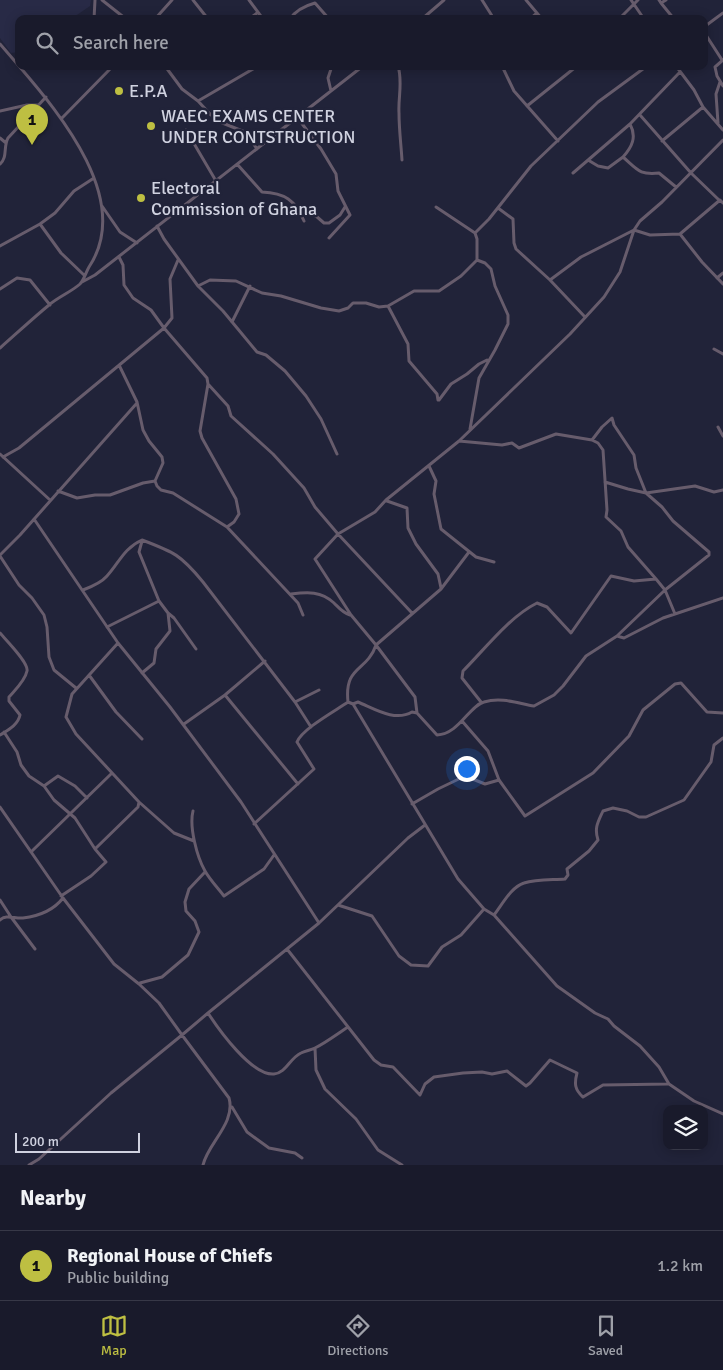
<!DOCTYPE html>
<html lang="en">
<head>
<meta charset="utf-8">
<style>
  :root { --surface:#191a2b; --page:#222333; --text:#f1f3f6; --muted:#9fa1a9; --line:#373847; --accent:#bebf42 }
  body { margin:0; font-family:Signika,sans-serif; background:var(--page); color:var(--text) }
  .controls { position:absolute; right:15px; bottom:15px; display:grid; overflow:hidden; border-radius:10px; box-shadow:0 2px 12px #0003 }
  .controls button { width:45px; height:45px; display:grid; place-items:center; padding:0; border:0; border-bottom:1px solid var(--line); background:var(--surface); color:var(--text); font:25px sans-serif }
  .scale { position:absolute; left:15px; bottom:12px; width:125px; box-sizing:border-box; padding-left:5px; border:2px solid #d0d2e0; border-top:0; font-size:14px; line-height:18px; white-space:nowrap; color:#d0d2e0; -webkit-text-stroke:4px #212339; paint-order:stroke }
  .you { position:absolute; left:466px; top:768px; width:18px; height:18px; margin:-12px; border:4px solid #fff; border-radius:50%; background:#1a73e8; box-shadow:0 0 0 8px #1a73e833 }
  .badge { display:grid; place-items:center; width:32px; height:32px; border-radius:50%; background:var(--accent); color:#111; font-size:16px; font-weight:700 }
  .pin { position:absolute; translate:-50% -41px; filter:drop-shadow(0 1px 2px #0008) }
  .pin::after { content:''; position:absolute; top:26px; width:18px; height:15px; background:inherit; clip-path:polygon(0 0,100% 0,50% 100%) }
  .list { margin:0; padding:0; list-style:none }
  h2 { display:flex; justify-content:space-between; align-items:center; height:65px; margin:0; padding:0 20px; font-size:21px }
  h2 small { font-size:16px; font-weight:400; color:var(--muted) }
  .list li { display:grid; grid-template-columns:32px 1fr auto; gap:15px; align-items:center; box-sizing:border-box; height:70px; padding:0 20px; border-top:1px solid var(--line) }
  .list b { display:block; font-size:19px; white-space:nowrap }
  .list p { margin:0; font-size:16px; white-space:nowrap; color:var(--muted) }
  .list em { font-size:16px; font-style:normal; color:var(--muted) }
  .icon { flex:none; width:28px; height:28px; fill:none; stroke:currentColor; stroke-width:2; stroke-linecap:round; stroke-linejoin:round }
  .map { position:relative; flex:none; width:723px; height:1165px; overflow:hidden }
  .search { position:absolute; background:var(--surface); box-shadow:0 2px 12px #0003; left:15px; right:15px; top:15px; height:55px; display:flex; align-items:center; gap:12px; box-sizing:border-box; padding:0 18px; border-radius:10px; color:var(--muted); font-size:19px }
  .sheet { height:135px; background:var(--surface) }
  nav { display:flex; justify-content:space-around; align-items:center; box-sizing:border-box; height:70px; border-top:1px solid var(--line); background:var(--surface); font-size:14px; color:var(--muted) }
  nav a { display:grid; justify-items:center; gap:2px }
  nav .on { color:var(--accent) }
  .map>svg:first-child { display:block }
  .built { fill:#282a46 }
  .lines { fill:none; stroke-linecap:round; stroke-linejoin:round }
  .minor { stroke:#675c6c; stroke-width:3 }
  .poi-dot { fill:#bebf42; stroke:#212339; stroke-width:2 }
  .labels { text-anchor:middle; dominant-baseline:central; stroke-width:5; stroke-linejoin:round; paint-order:stroke }
  .poi-label { font-size:18px; fill:#d0d2e0; stroke:#212339; text-anchor:start }
</style>
</head>
<body>
<div class="map">
<svg width="723" height="1165" viewBox="0 0 723 1165">
  <rect width="100%" height="100%" fill="#212339"/>
  <!-- built -->
  <path class="built" d="M0,0H91L90,6L71,19H19V52L11,53L0,38Z"/>
  <g class="lines">
    <!-- minor -->
    <path class="minor" d="M102,0L126,19
      M193,0L208,19
      M249,0L263,19
      M482,0L494,19
      M526,0L542,19
      M631,0L644,19
      M659,0L661,3L666,0
      M661,3L674,19
      M94,19L95,0
      M155,19L172,0
      M249,19L257,13
      M290,19C296,10 304,6 315,3L329,19
      M358,19H360
      M422,19L444,0
      M530,19L537,13
      M619,19L638,0
      M704,27L723,13
      M704,32L722,60
      M0,44L19,66
      M723,60L715,67L717,76L723,86
      M165,66L182,89L198,101L210,114L220,122L245,132L257,149
      M398,66C403,82 398,97 399,113C399,129 401,144 402,160
      M502,66L514,91L558,141
      M676,66L694,90L703,107L723,130
      M331,91L328,78L332,66
      M198,101L258,66
      M527,106L577,66
      M0,111L27,105H38
      M640,115L691,173L719,200
      M297,117L321,149L336,174L338,191L350,215L329,238
      M62,118L113,66
      M718,123L716,94L720,82
      M630,124C637,137 632,147 623,157C638,170 639,175 659,173L676,187
      M186,130L216,181
      M0,138L6,143
      M662,141L703,107
      M588,160L598,166L608,168L623,157
      M0,164C8,157 3,147 8,138L46,97
      M237,164L262,192C285,193 295,200 304,221
      M573,173L630,124L680,72
      M102,206L120,232L137,243
      M498,208L513,219L514,243L516,249L550,280L585,317
      M298,209L316,216L324,223H329L340,215L345,207
      M40,224L61,253L84,275
      M157,226L164,239L198,286L223,311L257,352L266,355L285,371L306,396L321,419L337,454
      M475,233L489,219L531,166L598,102L647,66
      M680,234L702,262L723,284
      M0,246L40,224L55,213L74,191L94,178
      M119,257L123,265L124,285L133,298L151,310L164,328L207,378L208,384L228,406L231,416L273,454L304,488L315,507L338,534L412,613
      M717,278L723,273
      M550,280L581,257L634,230L650,235L680,234L720,200L723,203
      M82,282L95,275L363,66
      M198,286L210,280L236,281L262,293L281,296L321,308L339,311L348,308L353,303H366L379,307L388,306L414,291H439L461,276L477,260V239L475,233L436,207
      M0,289L17,278L30,280L50,305
      M388,306L408,344L409,361L437,394L438,400
      M232,322L250,286
      M0,348C16,334 32,319 49,305C58,297 71,292 80,284C84,280 86,272 89,267C133,201 61,115 19,66
      M714,349L723,354
      M119,365L137,402L143,430L149,441L162,457L163,463L155,481L157,486L161,490L173,493L227,527L298,603L303,615
      M208,384L200,431L202,438L236,499L239,514L234,522L227,527
      M439,400L451,384L467,374L479,364L487,360
      M718,427L723,436
      M470,429L479,378L495,350L508,324V315L495,286L491,269L485,263L477,260
      M592,440L602,427L612,418L614,425L634,455L636,468L646,493L662,507L673,521L709,552V555L665,590L617,636
      M459,441L502,445L512,443L519,448L556,434L592,440L598,443L603,450L607,510L606,517L621,531L628,547L656,579
      M0,454L50,500
      M3,457L19,448L164,328L172,318L170,279L178,260
      M429,466L436,481L434,494L441,529L476,557L494,562
      M605,482L628,489L646,493L695,486L714,492L723,490
      M58,491L77,498L95,495H110L143,483L155,481
      M387,501L407,508L408,528L416,544L438,574L441,588
      M34,519L118,643L170,707L241,802L319,923L208,1013
      M142,541L139,552L159,601L168,613L170,631L156,649L154,663L142,673
      M0,555L20,535L137,403
      M0,556L19,585L32,598L44,615L47,627L49,657L54,670L76,688
      M83,590C91,587 101,583 107,576C119,563 124,548 142,540C174,552 181,555 203,582L295,702L319,690
      M291,594C308,592 321,591 334,603C339,608 343,613 350,615
      M168,613L174,618L196,649
      M107,627L159,601
      M0,633C6,640 29,663 27,671C25,681 15,690 9,697V701L20,715C18,725 8,730 0,735
      M118,643L72,694L66,717L76,734L139,802L174,833L194,841
      M89,675L116,712L142,739
      M225,695L298,784
      M295,702L311,727
      M348,702C344,665 367,672 376,645L441,589L469,552
      M481,702L462,678L463,671C485,649 509,617 537,603L547,607L571,633L611,576L634,581L656,579L665,590L675,614
      M353,704L358,702C375,709 395,722 412,712L417,713L437,735C459,734 469,706 484,702C501,697 517,703 534,706L554,695L563,686L586,656L617,636L624,638L663,618L723,598
      M417,713L415,697L376,645L351,615L315,559L338,534L375,512L386,500L459,441L570,334L604,297L620,272L634,230L640,221L662,202L723,140
      M462,721L488,751L499,780L525,816L593,773L629,736L643,710L675,684L681,683L707,712L723,713
      M184,724L225,695L265,661
      M4,732L17,752L21,765L29,776L44,786
      M412,804L438,789L465,776L485,784L499,780
      M0,807L63,898L114,964L139,984L159,1003L182,1035L208,1013C219,1030 252,1076 274,1074C286,1073 290,1058 301,1053C305,1051 311,1050 315,1048C327,1042 337,1034 348,1027
      M193,811C189,827 197,857 205,871C210,880 218,888 224,896L264,869L274,855
      M254,824L314,769L297,742C302,729 335,711 348,702L353,704L458,879L484,909L494,915L557,986L595,1013L608,1019L614,1026L640,1046L659,1067L669,1084L694,1101L723,1114
      M95,849L138,807L139,802
      M31,852L112,773
      M61,896L91,876L106,862L95,849L75,818L54,800L44,786L58,776L75,786L87,798
      M0,900L11,917L35,949
      M338,905L372,916L399,956L411,965L428,966L442,947L461,935L484,909
      M494,915C502,905 511,887 524,883C536,879 552,880 565,879L568,875L567,869L589,851L598,840C594,828 598,822 603,811L613,808L627,811L639,817H646L684,800L711,762L714,745L723,738
      M0,920C6,914 15,919 23,918C39,916 53,911 63,898
      M319,923L408,838L425,825
      M287,949L374,1060L381,1065L393,1067L420,1095L425,1084L434,1077L463,1073L482,1072L492,1074L507,1071L526,1086L530,1083L550,1060L577,1073C574,1084 575,1090 583,1097L603,1085L668,1084
      M140,983L162,977L188,955L199,932L195,921L186,911L185,902L189,889L205,872
      M315,1048L316,1070L325,1089L356,1119L378,1150L402,1165
      M232,1107L247,1132L269,1148L295,1153L302,1158
      M29,1165L39,1159L111,1093L182,1035L229,1098C236,1123 208,1143 203,1165"/>
  </g>
  <!-- markers -->
  <g class="poi-dot">
    <circle cx="119" cy="91" r="5"/>
    <circle cx="151" cy="126" r="5"/>
    <circle cx="141" cy="198" r="5"/>
  </g>
  <g class="labels">
    <!-- poi labels -->
    <g class="poi-label">
      <text x="129" y="91">E.P.A</text>
      <text x="161" y="116">WAEC EXAMS CENTER<tspan x="161" dy="21">UNDER CONTSTRUCTION</tspan></text>
      <text x="151" y="188">Electoral<tspan x="151" dy="21">Commission of Ghana</tspan></text>
    </g>
  </g>
</svg>
<div class="controls">
<button><svg class="icon" aria-label="layers" viewBox="0 0 24 24"><path d="M12 4l9 5-9 5-9-5zM3 14l9 5 9-5"/></svg></button>
</div>
<div class="scale">200 m</div>
<div class="you"></div>
<div class="pin badge" style="left:32px;top:145px">1</div>
<div class="search"><svg class="icon" aria-label="search" viewBox="0 0 24 24"><circle cx="10" cy="10" r="6"/><path d="M15 15l6 6"/></svg>Search here</div>
</div>
<section class="sheet">
<h2>Nearby<small></small></h2>
<ul class="list">
<li><span class="badge">1</span><div><b>Regional House of Chiefs</b><p>Public building</p></div><em>1.2 km</em></li>
</ul>
</section>
<nav>
<a class="on"><svg class="icon" aria-label="map" viewBox="0 0 24 24"><path d="M3 6l6-2 6 2 6-2v14l-6 2-6-2-6 2zM9 4v14M15 6v14"/></svg>Map</a>
<a><svg class="icon" aria-label="directions" viewBox="0 0 24 24"><path d="M12 3l9 9-9 9-9-9zM9 14v-3h6M13 9l2 2-2 2"/></svg>Directions</a>
<a><svg class="icon" aria-label="saved" viewBox="0 0 24 24"><path d="M7 4h10v16l-5-4-5 4z"/></svg>Saved</a>
</nav>
</body>
</html>
